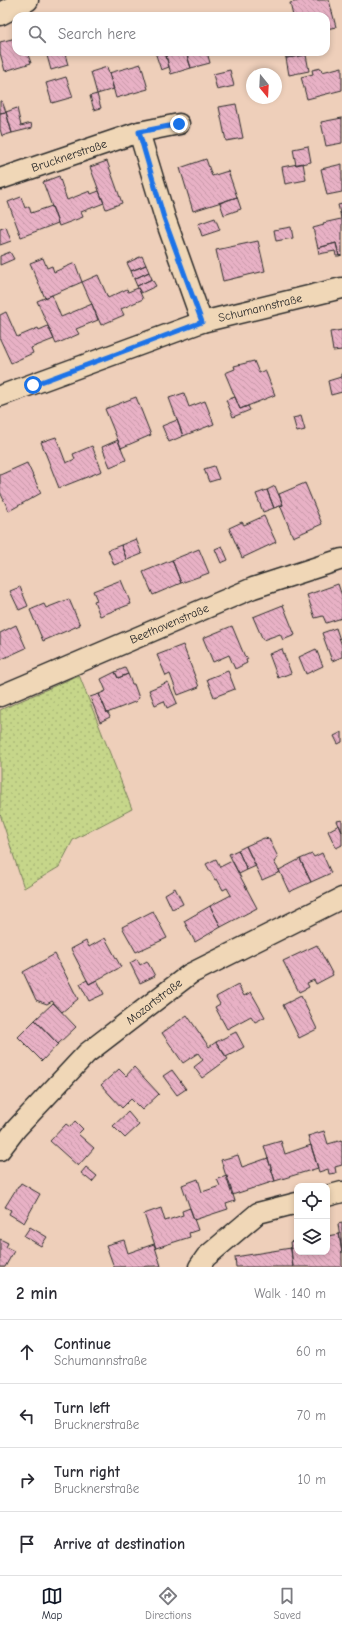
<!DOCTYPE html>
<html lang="en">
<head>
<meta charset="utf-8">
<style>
  :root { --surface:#fff; --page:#f2f2f3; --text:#2b2b33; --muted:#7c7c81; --line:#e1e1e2; --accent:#111827 }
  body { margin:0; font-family:"Comic Neue",sans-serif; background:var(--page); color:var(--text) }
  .controls { position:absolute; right:12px; bottom:12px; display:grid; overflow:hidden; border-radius:8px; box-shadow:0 2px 6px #0003 }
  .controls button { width:36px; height:36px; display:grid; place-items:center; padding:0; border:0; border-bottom:1px solid var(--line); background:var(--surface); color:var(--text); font:20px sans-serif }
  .compass { position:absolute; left:246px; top:68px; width:36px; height:36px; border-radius:50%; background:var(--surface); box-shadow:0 2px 6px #0003; rotate:162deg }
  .stop { position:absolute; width:12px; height:12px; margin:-9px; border:3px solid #1a73e8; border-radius:50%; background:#fff }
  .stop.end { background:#1a73e8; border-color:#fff; box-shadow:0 1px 4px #0008 }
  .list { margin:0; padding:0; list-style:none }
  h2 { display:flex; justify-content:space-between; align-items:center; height:52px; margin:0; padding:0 16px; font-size:17px }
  h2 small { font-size:13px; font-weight:400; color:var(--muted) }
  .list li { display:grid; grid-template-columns:26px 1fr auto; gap:12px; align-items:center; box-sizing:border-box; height:64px; padding:0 16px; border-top:1px solid var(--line) }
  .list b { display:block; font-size:15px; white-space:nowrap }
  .list p { margin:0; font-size:13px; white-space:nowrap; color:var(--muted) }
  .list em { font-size:13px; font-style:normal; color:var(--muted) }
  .icon { flex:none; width:22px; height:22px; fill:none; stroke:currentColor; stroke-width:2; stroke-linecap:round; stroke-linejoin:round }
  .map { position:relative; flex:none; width:342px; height:1267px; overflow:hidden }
  .search { position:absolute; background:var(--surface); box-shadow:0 2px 6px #0003; left:12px; right:12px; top:12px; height:44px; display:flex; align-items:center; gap:10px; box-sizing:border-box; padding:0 14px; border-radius:12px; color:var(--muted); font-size:15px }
  .sheet { height:308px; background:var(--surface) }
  nav { display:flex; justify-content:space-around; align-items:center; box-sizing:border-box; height:56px; border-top:1px solid var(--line); background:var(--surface); font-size:11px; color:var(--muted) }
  nav a { display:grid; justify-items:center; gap:2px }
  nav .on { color:var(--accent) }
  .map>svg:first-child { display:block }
  .grass { fill:url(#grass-dots); stroke:#78805a }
  .building { fill:url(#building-back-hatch); stroke:#2b2b2b }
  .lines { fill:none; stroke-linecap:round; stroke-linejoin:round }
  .minor-casing { stroke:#2b2b2b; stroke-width:23 }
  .secondary-casing { stroke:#2b2b2b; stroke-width:25 }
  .minor { stroke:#f0d7b7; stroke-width:20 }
  .secondary { stroke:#f0d7b7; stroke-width:22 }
  .route { stroke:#1a73e8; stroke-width:5 }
  .labels { text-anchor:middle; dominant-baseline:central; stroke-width:4; stroke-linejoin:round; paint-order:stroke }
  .street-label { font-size:12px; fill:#2b2b2b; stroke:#f0d7b7 }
</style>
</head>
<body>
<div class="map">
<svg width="342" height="1267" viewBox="0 0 342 1267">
  <defs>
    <pattern id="grass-dots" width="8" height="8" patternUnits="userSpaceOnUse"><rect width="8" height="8" fill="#c6d68a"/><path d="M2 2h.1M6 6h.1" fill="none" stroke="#aab877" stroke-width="1.8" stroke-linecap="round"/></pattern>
    <pattern id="building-back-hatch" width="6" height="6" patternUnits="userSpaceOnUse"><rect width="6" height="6" fill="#e8b1c5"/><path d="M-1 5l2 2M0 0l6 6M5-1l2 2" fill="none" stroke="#c798a9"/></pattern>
  </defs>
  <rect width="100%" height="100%" fill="#eecfba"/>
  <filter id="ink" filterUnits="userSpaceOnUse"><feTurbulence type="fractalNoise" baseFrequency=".025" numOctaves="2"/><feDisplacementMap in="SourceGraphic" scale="8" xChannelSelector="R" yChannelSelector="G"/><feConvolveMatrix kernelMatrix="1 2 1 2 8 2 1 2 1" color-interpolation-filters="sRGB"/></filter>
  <g filter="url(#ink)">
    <!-- grass -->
    <path class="grass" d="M79,675L132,809L73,840L59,867L24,888L0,814V710Z"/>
    <!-- building -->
    <path class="building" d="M302,0H329L336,27L326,29V16H293L290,3Z
      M16,38V52H27L31,63L5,71L0,53V42Z
      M46,52H70L65,54L68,65L51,70Z
      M155,52H165L169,67L161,70Z
      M165,52H186L191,68L171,74Z
      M186,52H207L210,63L191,68Z
      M284,52H305L306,55L286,58Z
      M306,55L309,71L289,75L286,58Z
      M141,64L148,89L116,98L109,73Z
      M107,67L114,89L97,94L91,72Z
      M342,67V90L307,99L301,77L313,74L312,70L321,68L322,72Z
      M230,70L234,86L217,90L213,74Z
      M66,77L73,97L52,103L46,83Z
      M97,94L101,108L94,110L90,96Z
      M0,101H2L6,112L0,113Z
      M236,104L243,138L226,141L219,107Z
      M17,108L21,126L31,123L32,128L12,133L6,112Z
      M6,112L12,133L2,136L0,129V113Z
      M342,118V143L326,146L321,122Z
      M308,146L311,162L296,165L293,149Z
      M206,159L212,176L228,171L237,197L193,211L180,168Z
      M107,161L122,203L106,209L90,167Z
      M303,163L306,180L285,184L282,167Z
      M342,164V192L327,195L321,169Z
      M59,176L67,200L90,191L91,194L99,191L104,203L81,212L83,217L59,226L43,182Z
      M21,197L25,208L29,206L31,213L52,206L58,223L21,237L8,202Z
      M237,197L241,209L224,215L220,203Z
      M342,204V213H340L338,205Z
      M340,213H342V255L339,256L336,243L318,248L313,228L324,225L323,223L341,219Z
      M215,218L220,230L202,236L198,224Z
      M6,227L11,241L0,245V229Z
      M291,227L293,238L276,241L274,230Z
      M258,241L265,271L223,281L216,250Z
      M336,243L339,256H336L335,251L319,254L318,248Z
      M10,252L14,259L0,265V256Z
      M142,256L146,265L131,271L127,263Z
      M43,258L47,268L52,266L54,272L75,263L82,282L45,298L30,263Z
      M146,265L149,272L134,279L131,271Z
      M149,272L152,279L137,286L134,279Z
      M98,275L108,298L127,289L128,292L138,288L143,299L121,309L124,315L101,325L82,282Z
      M152,279L156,286L141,293L137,286Z
      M52,295L61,317L92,304L98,320L76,329L79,334L56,344L37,301Z
      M6,312L17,337L38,328L39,330L48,326L54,339L31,348L33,353L11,363L0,339V315Z
      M342,330V350L333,351L330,332Z
      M254,361L259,373L265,370L275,395L240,409L225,373L235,369L234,366Z
      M342,373V392L331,395L328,381L341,377V374Z
      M184,393L189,407L205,401L214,424L183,436L169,398Z
      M136,397L151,435L121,448L105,409Z
      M235,397L240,409L248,406L250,410L233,417L226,400Z
      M301,416L305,430L297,432L293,418Z
      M177,420L183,436L169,442L162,426Z
      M56,437L66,463L75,459L73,454L92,446L102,471L59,488L41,442Z
      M118,440L126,460L110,467L102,447Z
      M27,463L41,493L9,511L0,492V475Z
      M214,466L219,479L209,482L204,469Z
      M305,483L322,524L293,537L280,505H283L279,494Z
      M275,486L283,505L274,508L267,490Z
      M267,490L274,508L263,512L256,494Z
      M264,516L276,542L242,558L229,528L242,522L244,525Z
      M136,539L142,554L127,560L121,545Z
      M121,545L127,560L114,565L108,550Z
      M222,546L228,560L221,563L215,549Z
      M199,549L209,573L181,583L172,560Z
      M172,560L181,583L153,595L143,572Z
      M121,580L131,604L100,616L94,601L97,600L93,591Z
      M338,584L342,596V618L326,623L323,616L315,618L307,595Z
      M20,587L28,606L19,610L10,591Z
      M69,599L80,625L43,641L30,610L44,604L46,608Z
      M283,605L295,635L283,640L280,634L263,640L253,617Z
      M16,625L26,648L0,660V633Z
      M232,626L245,657L246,656L248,659L246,660L247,663L235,669L229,655L213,662L203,638Z
      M336,628L342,646V657L332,661L322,633Z
      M183,645L199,687L178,695L170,674L166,676L157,655Z
      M282,649L291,673L278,678L269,654Z
      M316,649L323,666L306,674L299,657Z
      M125,668L128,674L118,678L115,672Z
      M228,671L235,689L214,697L207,679Z
      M115,672L118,678L128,674L132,684H134L139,698L136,700L137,701L107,713L99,694L106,691L101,679Z
      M168,682L177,703L167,708L164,701L155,705L149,690Z
      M99,694L107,713H108L110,717L100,722L90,697Z
      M342,732V742L338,744L334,736Z
      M342,820V832L337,821Z
      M339,825L342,832V845L336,848L328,831Z
      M264,838L269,839L278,857L274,862L280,872L262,880L246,846Z
      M246,846L256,866L247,870L238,850Z
      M238,850L247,870L239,874L229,854Z
      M322,853L331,873L311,882L300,859L312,854L314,857Z
      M216,859L220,867L232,861L257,908L221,927L210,906L231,895L227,888L223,890L217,879L215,880L206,864Z
      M300,859L311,882L289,892L279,870Z
      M175,888L183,904L172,909L165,894Z
      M210,906L221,927L195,942L184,921Z
      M153,911L167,938L136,952L122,927Z
      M105,938L121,967L89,984L71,949L86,941L89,947Z
      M317,945L333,975L316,984L314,980L307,983L309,987L299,992L283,961Z
      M55,954L78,999L62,1012L52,1001L47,1004L36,1000L23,972Z
      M137,959L140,965L147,961L155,976L140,983L130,963Z
      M87,980L89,984L97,980L104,994L89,1001L80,984Z
      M238,985L244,996L251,992L265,1017L255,1022L251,1016L227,1029L215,1007L220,1004L216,997Z
      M301,996L317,1029L299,1038L283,1005Z
      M53,1003L76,1027L58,1044L35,1020Z
      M187,1015L209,1047L216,1042L228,1059L202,1078L194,1067L203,1060L198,1053L183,1063L162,1033Z
      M35,1020L58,1044L42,1061L18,1037Z
      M236,1032L244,1047L226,1057L216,1042Z
      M134,1067L159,1094L142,1110L131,1099L122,1108L101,1085L119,1069L126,1076Z
      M172,1070L186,1089L177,1095L163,1076Z
      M128,1112L139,1125L125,1138L113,1126Z
      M75,1121L83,1129L78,1134L94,1148L78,1166L50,1141L66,1124L70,1127Z
      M324,1131L328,1144L342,1140V1165L335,1167L336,1173L329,1174L328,1169L319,1172L308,1136Z
      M281,1141L285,1154L311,1145L318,1168L275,1181L264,1146Z
      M238,1155L242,1167L268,1158L275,1181L232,1195L221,1160Z
      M86,1167L97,1176L92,1182L81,1173Z
      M227,1176L235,1201L226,1204L228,1209L194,1220L182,1185L198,1179L202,1192L220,1186L217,1179Z
      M21,1183L40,1194L24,1223L9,1214L11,1210L5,1207L18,1186H19Z
      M161,1208L165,1221L183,1215L182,1211L190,1208L198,1230L189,1233L190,1237L156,1248L144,1214Z
      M342,1223V1253L338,1224Z
      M30,1227L47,1237L41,1246L24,1236Z
      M339,1234L342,1253V1267H293L290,1242L297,1240V1252H327V1236Z
      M0,1239L8,1243L6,1247L14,1251L5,1267H0Z
      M124,1240L128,1253L154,1244L161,1266L114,1267L106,1245Z
      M291,1248L293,1267H236L235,1257Z"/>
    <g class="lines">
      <!-- minor casing -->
      <g class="minor-casing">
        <g id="minor">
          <path d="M139,132L165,218L202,322"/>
          <path id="s1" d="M0,179L139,132L179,124"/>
          <path id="s2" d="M0,396L202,322L342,288"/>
          <path id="s3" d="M0,696L253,588L342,559"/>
          <path id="s4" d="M0,1150L16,1129L87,1053L190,974L342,898"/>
          <path d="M327,1196L342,1192"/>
          <path d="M199,1267L206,1257L258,1213L297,1203"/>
        </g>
      </g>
      <!-- secondary casing -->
      <g class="secondary-casing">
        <path id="secondary" d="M0,14L27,0"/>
      </g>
      <!-- minor -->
      <use href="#minor" class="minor"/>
      <!-- secondary -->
      <use href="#secondary" class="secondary"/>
    </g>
  </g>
  <g class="lines" filter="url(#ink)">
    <!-- route -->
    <path class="route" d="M33,385L202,322L164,218L139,132L179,124"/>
  </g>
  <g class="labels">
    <!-- street labels -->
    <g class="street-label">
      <text stroke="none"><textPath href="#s1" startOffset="73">Brucknerstraße</textPath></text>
      <text stroke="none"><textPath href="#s2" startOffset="275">Schumannstraße</textPath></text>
      <text stroke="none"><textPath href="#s3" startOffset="184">Beethovenstraße</textPath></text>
      <text stroke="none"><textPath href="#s4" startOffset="215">Mozartstraße</textPath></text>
    </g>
  </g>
</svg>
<div class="controls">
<button><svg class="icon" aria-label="locate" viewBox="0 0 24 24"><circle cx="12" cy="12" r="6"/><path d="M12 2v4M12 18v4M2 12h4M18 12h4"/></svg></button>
<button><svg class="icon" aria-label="layers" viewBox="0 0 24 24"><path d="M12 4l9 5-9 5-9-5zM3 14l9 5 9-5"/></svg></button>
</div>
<svg class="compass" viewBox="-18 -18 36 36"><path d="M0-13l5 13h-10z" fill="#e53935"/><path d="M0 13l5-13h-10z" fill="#7c7c81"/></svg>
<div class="stop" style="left:33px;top:385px"></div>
<div class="stop end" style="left:179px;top:124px"></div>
<div class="search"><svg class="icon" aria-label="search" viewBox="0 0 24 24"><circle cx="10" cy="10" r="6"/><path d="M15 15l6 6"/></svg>Search here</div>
</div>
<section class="sheet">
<h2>2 min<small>Walk · 140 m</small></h2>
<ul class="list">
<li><svg class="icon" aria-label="ahead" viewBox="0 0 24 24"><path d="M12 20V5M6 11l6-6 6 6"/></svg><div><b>Continue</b><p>Schumannstraße</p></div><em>60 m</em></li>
<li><svg class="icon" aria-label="left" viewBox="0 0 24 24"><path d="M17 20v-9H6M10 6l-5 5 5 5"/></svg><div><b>Turn left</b><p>Brucknerstraße</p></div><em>70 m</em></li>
<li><svg class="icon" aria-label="right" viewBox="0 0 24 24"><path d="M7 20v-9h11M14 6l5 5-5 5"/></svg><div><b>Turn right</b><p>Brucknerstraße</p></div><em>10 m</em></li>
<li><svg class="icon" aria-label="arrive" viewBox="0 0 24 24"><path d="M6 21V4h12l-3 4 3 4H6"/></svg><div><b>Arrive at destination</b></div></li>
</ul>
</section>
<nav>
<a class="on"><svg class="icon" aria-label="map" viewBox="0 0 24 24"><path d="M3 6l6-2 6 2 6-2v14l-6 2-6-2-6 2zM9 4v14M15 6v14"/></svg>Map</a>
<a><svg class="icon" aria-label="directions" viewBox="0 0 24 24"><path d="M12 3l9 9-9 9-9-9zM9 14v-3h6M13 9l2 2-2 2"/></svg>Directions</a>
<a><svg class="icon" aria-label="saved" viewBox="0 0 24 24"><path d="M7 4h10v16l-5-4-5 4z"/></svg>Saved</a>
</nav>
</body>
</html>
